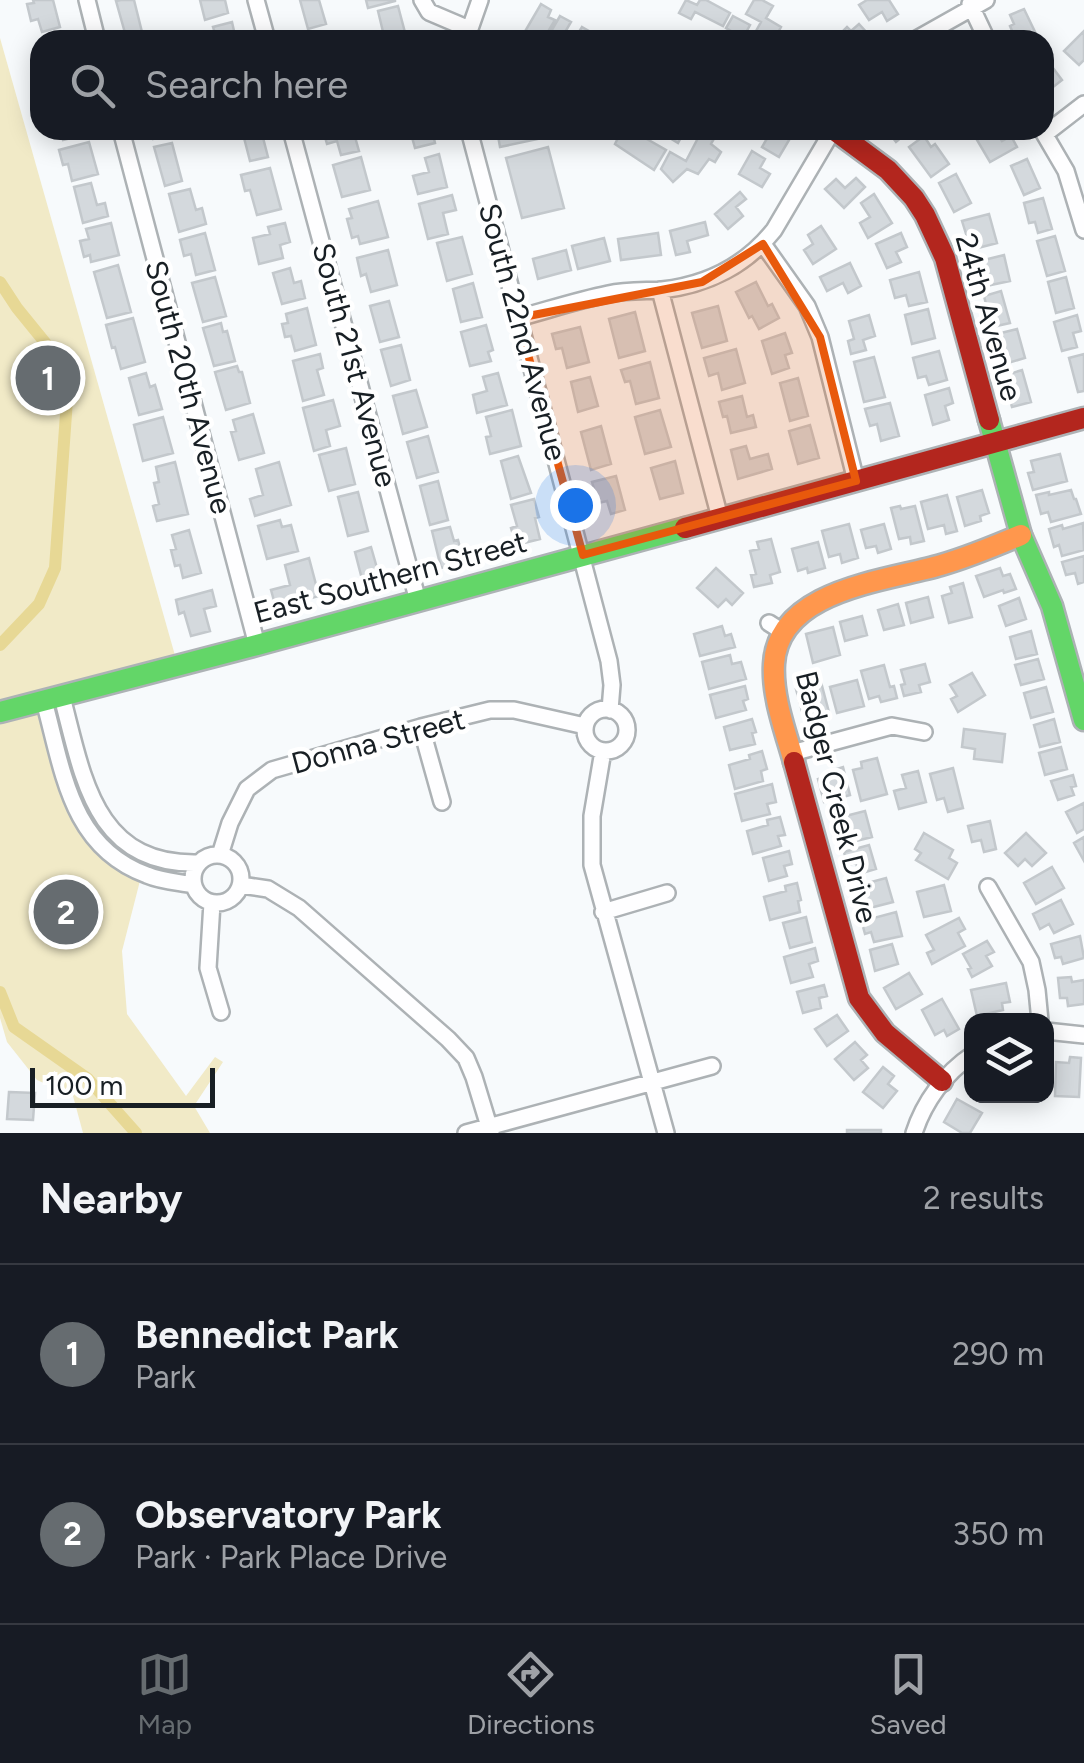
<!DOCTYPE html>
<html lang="en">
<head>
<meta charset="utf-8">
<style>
  :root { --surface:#171b24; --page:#20242c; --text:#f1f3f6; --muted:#9ea1a6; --line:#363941; --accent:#666c70 }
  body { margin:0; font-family:Figtree,sans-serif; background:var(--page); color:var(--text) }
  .controls { position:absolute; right:30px; bottom:30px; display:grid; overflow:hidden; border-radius:20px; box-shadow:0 5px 25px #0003 }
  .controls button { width:90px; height:90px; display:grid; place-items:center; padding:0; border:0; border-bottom:2px solid var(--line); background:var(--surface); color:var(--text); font:50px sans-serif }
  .scale { position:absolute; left:30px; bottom:25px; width:185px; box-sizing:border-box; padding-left:10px; border:5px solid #181f24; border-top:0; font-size:28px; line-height:35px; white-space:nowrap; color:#181f24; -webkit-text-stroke:8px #fff; paint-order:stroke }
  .you { position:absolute; left:575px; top:505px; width:35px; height:35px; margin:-25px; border:8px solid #fff; border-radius:50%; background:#1a73e8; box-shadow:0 0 0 15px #1a73e833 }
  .badge { display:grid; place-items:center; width:65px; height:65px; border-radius:50%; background:var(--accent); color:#fff; font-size:32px; font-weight:700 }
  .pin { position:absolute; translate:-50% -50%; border:5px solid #fff; box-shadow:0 2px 10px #0006 }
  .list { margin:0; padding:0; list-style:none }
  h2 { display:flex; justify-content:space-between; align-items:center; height:130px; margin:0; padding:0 40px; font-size:42px }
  h2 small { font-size:32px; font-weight:400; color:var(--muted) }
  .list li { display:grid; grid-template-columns:65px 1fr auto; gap:30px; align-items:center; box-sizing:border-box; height:180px; padding:0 40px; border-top:2px solid var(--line) }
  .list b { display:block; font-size:38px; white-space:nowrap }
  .list p { margin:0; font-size:32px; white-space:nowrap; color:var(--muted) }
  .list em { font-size:32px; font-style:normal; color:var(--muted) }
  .icon { flex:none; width:55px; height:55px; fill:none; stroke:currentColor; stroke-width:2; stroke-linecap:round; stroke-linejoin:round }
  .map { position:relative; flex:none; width:1084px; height:1133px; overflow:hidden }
  .search { position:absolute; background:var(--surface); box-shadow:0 5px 25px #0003; left:30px; right:30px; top:30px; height:110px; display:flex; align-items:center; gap:25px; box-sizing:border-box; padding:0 35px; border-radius:30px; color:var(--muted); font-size:38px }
  .sheet { height:490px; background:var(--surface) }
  nav { display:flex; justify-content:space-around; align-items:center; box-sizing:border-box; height:140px; border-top:2px solid var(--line); background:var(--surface); font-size:28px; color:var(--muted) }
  nav a { display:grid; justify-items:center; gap:5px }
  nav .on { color:var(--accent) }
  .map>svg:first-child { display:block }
  .green { fill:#f1eac7 }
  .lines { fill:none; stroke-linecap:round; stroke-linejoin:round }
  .canal { stroke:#e7d895; stroke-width:12 }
  .building { fill:#d4d9dd; stroke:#c3c8cc; stroke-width:2.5 }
  .street-casing { stroke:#adb2b5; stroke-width:20 }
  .fast-casing { stroke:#adb2b5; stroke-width:25 }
  .slow-casing { stroke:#adb2b5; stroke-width:25 }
  .jam-casing { stroke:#adb2b5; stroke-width:25 }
  .street { stroke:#fefeff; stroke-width:15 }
  .fast { stroke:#63d668; stroke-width:20 }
  .slow { stroke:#ff974d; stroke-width:20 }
  .jam { stroke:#b3261e; stroke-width:20 }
  .marked { fill:#e8590c; fill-opacity:0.2; stroke:#e8590c; stroke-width:8; stroke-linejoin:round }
  .labels { text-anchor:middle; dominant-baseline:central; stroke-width:9; stroke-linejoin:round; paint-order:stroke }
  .street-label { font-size:30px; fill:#181f24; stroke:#fff }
</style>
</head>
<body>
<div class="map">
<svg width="1084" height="1133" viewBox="0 0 1084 1133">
  <rect width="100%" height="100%" fill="#f7fafc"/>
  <!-- green -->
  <path class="green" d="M0,38L178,666L45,701L82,822L142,873L122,951L127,1014L186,1096L215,1057L223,1062L194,1106L210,1133H83L73,1096L37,1080L7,1042L0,1018Z"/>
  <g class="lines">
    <!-- canal -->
    <path class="canal" d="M0,282L17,308L69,372L55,568L39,604L0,645
      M0,992L14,1027L88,1079L136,1133"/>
  </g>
  <!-- building -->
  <path class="building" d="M33,0H53L60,27L42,32L38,19L31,21L27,4L34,3Z
    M121,0H134L143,36L127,40L116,1Z
    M200,0H225L228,13L205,20Z
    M300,0H319L326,24L308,29Z
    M366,0H395V1L368,8Z
    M686,0L697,5L700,0H706L730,13L723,26L695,12L691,19L679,13Z
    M754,0H762L773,6L766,18L781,27L774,40H751L761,22L746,14Z
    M867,0H889L898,14L887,21L882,12L869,20L859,5Z
    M541,4L551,10L548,17L555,20L543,40H520Z
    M398,6L407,40H385L378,11Z
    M1024,9L1038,38L1033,40H1016L1010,26L1014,24L1010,15Z
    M560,16L571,22L561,39L564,40H546Z
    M733,16L750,25L743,38L726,28Z
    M232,22L236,40H217L213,27Z
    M859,24L870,36L865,40H839L844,36L841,33L847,27L851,31Z
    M582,27L594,34L590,40H574Z
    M1084,31V60L1079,65L1064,51Z
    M1044,56L1062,80L1048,91L1044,85Z
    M60,130H86L88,134L63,140Z
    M150,130H170L171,134L153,139Z
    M242,130H261L268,157L250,161Z
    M323,130H353L359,151L341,155L337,141L327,144Z
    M410,130H432L435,143L415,148Z
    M497,130H540L542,138L500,147Z
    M622,130H631L666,150L654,170L615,144Z
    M668,130H685L678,143L665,135Z
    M697,130H719L711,144L721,152L715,162L709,159L698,174L687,169L673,182L661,169L670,152L686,161L698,138L694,134Z
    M772,130H795L779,157L762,147Z
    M887,130H910L896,142Z
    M995,130L1002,141L1011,136L1017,147L990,162L977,140Z
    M924,136L931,147L935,144L949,164L931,177L909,147Z
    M89,142L98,174L72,181L68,164L63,165L59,150Z
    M172,143L182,181L165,186L154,147Z
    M548,147L564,208L522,218L506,158Z
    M752,151L765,159L760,168L770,174L762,187L739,174Z
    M439,154L447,187L418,194L413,176L429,172L425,158Z
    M361,157L370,190L342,197L333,165Z
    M1027,159L1040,188L1024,195L1011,166Z
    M270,168L281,209L257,215L250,190L245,191L241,175Z
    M956,174L971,203L954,212L939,183Z
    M856,178L865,187L844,208L825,189L836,179L845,188Z
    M91,183L97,205L105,203L108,216L83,223L74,187Z
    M190,189L196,210L202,208L206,224L179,232L169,194Z
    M740,192L746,199L736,207L743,216L728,229L715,214Z
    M874,194L892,223L868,238L860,223L870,217L861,203Z
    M452,195L456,210L443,213L448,234L428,239L419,204Z
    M1043,198L1052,229L1038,233L1035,222L1029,223L1024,203Z
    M378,201L388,237L360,244L358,236L352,238L347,219L352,218L349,209Z
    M989,214L997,243L978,248L974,235L967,237L962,221Z
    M705,222L708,235L687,241L690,252L676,255L670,231Z
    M111,223L119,255L91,262L90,255L84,257L80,241L89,239L86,229Z
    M285,223L290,242L280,245L283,258L259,264L253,238L270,234L268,227Z
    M821,226L836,249L813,264L804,250L813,244L808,235Z
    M205,233L215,270L196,275L191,254L184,256L180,240Z
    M658,233L661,255L621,260L618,239Z
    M901,233L907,247L896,252L901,262L887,268L876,244Z
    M1055,236L1065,271L1047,276L1037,241Z
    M462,237L472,274L447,281L437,243Z
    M604,238L610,261L578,269L572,246Z
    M388,250L397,285L371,292L366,274L361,276L357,258Z
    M566,250L571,270L538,279L533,259Z
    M1004,255L1010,281L991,285L989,276L980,278L976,262Z
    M850,263L861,286L848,293L843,283L827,291L820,277Z
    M118,265L131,312L107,318L94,272Z
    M290,268L294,283L301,281L305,298L282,304L273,273Z
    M919,272L927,302L909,306L906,295L895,298L890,280Z
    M215,277L226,316L203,322L192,283Z
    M1066,277L1074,308L1056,313L1048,282Z
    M756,282L768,306L772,304L779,318L759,329L752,316L749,318L736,292Z
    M473,283L482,317L461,322L453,289Z
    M1001,291L1010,323L992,327L984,296Z
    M389,301L399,337L380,342L370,306Z
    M718,306L727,341L702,348L692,313Z
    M307,308L316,345L295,351L291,336L285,337L282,324L288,323L286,314Z
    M928,309L935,338L912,344L905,315Z
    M635,312L645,351L619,358L609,319Z
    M869,315L875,336L863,340L866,350L851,354L848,341L854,339L849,321Z
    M1077,315L1081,331L1073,333L1077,347L1062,351L1054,322Z
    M133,318L145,362L121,369L115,347L112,348L106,325Z
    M221,323L223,332L227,331L235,361L214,366L203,328Z
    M486,325L493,350L488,352L491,361L470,366L461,332Z
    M580,327L589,362L567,368L562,348L556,349L552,334Z
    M1017,329L1025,358L1008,363L1004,349L997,351L993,335Z
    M785,333L792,353L785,355L789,368L772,374L762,341Z
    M401,345L410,380L391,386L381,350Z
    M736,349L745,383L722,390L718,373L709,376L704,358Z
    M939,351L947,380L929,385L926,376L918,378L913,358Z
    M320,354L323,368L317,370L324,395L303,401L293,361Z
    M1084,354V391L1078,392L1069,358Z
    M874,357L885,397L864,402L854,362Z
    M650,362L659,398L636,404L630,381L625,382L621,370Z
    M237,366L239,372H242L250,403L226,410L215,372Z
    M1022,370L1031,402L1012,407L1003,376Z
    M146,373L150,387L155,385L162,409L139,415L129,378Z
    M498,373L507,405L477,413L473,395L487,391L483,377Z
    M590,377L598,406L578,412L571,382Z
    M798,378L808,416L790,421L780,383Z
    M949,388L953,403L945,406L949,420L933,425L925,395Z
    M416,390L427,427L403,434L393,396Z
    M742,396L747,417L753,415L756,427L731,433L727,416L723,417L719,402Z
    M333,400L340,426L326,430L330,446L314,451L303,408Z
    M890,403L899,436L881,441L877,424L870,426L865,409Z
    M512,410L521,446L490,454L486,437L491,436L486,417Z
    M660,410L671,447L645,454L635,417Z
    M253,414L264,453L239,460L231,432L236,431L233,420Z
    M163,417L173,453L143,461L134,425Z
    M810,425L819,458L798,464L789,431Z
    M601,426L611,464L591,470L581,432Z
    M428,436L438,472L417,478L407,442Z
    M746,446L750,459L768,454L772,469L738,479L731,450Z
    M346,448L355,484L329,491L319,455Z
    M1060,454L1067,481L1033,490L1028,473L1034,472L1031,461Z
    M518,456L531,493L511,499L501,461Z
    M675,461L683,493L660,499L651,468Z
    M175,462L188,514L157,521L153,506L159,504L154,483L159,482L156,467Z
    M279,462L291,505L255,516L250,499L263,495L256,469Z
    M616,476L625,510L611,514L607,501L598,503L592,482Z
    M438,481L448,520L430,525L420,486Z
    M982,490L989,513L980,516L981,521L965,526L957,497Z
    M1071,490L1074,499H1076L1081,514L1051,522L1048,512L1041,514L1036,495L1049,492V495Z
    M358,492L368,531L348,536L338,497Z
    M947,495L957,531L946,534L944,525L928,529L921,502Z
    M534,499L539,517L535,518L540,539L516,545L511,528L517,526L511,505Z
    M900,506L901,509L915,506L924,541L911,544L910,537L899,539L891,508Z
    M280,520L282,527L291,525L298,551L267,559L258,526Z
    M1083,523L1084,550L1062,556L1059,545L1054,547L1049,529L1062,525L1063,529Z
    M849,524L858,558L842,563L840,554L829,557L822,531Z
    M884,524L891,549L878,553L876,546L866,548L861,530Z
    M450,527L454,541L458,540L464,562L441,568L432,531Z
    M189,530L201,573L183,578L180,565L175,566L171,550L176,549L172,535Z
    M771,539L780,572L770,575L772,583L754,587L751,575L756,574L750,551L759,549L757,542Z
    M818,542L825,568L808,573L807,568L798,571L792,549Z
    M371,547L381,582L364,587L355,552Z
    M1084,556V582L1078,584L1075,573L1066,575L1062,562Z
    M309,558L319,596L276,608L271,590L290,585L285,565Z
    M716,568L743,593L732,605L726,599L718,607L697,588Z
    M1000,568L1003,576L1010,574L1016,589L1004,593L1003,590L984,597L976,576Z
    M963,583L972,617L949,623L942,596L952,593L950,587Z
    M212,590L216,606L204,609L210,631L191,636L184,612L179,614L176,600Z
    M928,597L933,617L911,623L906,603Z
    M1019,598L1026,619L1006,626L999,606Z
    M898,604L904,625L884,630L878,610Z
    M862,616L867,635L845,641L840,622Z
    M722,626L725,636L731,634L735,647L700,656L694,634Z
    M833,627L840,655L813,663L806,634Z
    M1031,631L1037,654L1016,659L1010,637Z
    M730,655L732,664L741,662L746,679L709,689L702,662Z
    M1038,659L1044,679L1021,685L1015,665Z
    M925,664L930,682L919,685L921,692L904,696L901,685L905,684L901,670Z
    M884,665L890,687L894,686L897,698L881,702L879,696L869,699L861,671Z
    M972,673L985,695L958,712L951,699L957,696L950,685Z
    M857,680L864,706L837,713L830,687Z
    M821,682L830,716L815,720L813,712L803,715L796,689Z
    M745,686L748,699L743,701L746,710L716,718L710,695Z
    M1046,687L1053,712L1031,718L1024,693Z
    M752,719L756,732L752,733L755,744L730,750L724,727Z
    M1054,719L1060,742L1040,747L1034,725Z
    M964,729L1005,734L1002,762L974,759L975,749L962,747Z
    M1061,747L1067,769L1045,775L1039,753Z
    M762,751L767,769L761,771L763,781L735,789L729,765L750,759L749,755Z
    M877,758L887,794L861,801L853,770L862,768L861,762Z
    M843,767L850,795L824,802L818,779L831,775L830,771Z
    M953,768L963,808L948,812L944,798L937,800L930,774Z
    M918,771L926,802L899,809L894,791L906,788L902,775Z
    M1073,775L1076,786L1071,787L1074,795L1058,800L1051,781Z
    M772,784L776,802L767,804L770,814L742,821L735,794Z
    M1084,803V829L1077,833L1066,812Z
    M865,811L872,837L852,842L848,829L838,831L834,819Z
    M780,817L785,835L778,836L781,846L753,854L747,831L768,825L767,820Z
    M990,821L996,849L984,852L981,840L972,842L968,826Z
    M924,833L953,850L949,858L957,863L948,879L916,860L921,853L915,849Z
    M1026,833L1046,853L1032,866L1025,859L1018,866L1005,853Z
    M1084,837V861L1074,843Z
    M869,845L876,869L859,874L856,863L847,865L844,852Z
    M789,851L792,864L784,866L787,876L769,881L763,858Z
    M1052,867L1064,888L1036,904L1024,883Z
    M886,878L893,902L866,909L863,900L855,902L851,884L863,881L864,884Z
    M797,883L801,900L798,901L800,912L770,920L764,897L786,891L785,886Z
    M944,885L951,911L924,917L917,892Z
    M1061,900L1073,924L1054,933L1049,924L1040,929L1033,914Z
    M896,912L902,936L874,942L871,932L865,934L860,916L873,913L874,918Z
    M806,917L812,942L790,948L783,923Z
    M959,918L965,929L958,933L965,946L932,964L927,953L934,950L926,935Z
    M1080,936L1084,958L1063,964L1061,957L1055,958L1051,944Z
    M987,941L994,952L986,956L992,966L972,977L968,969L971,968L963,954Z
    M892,944L898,964L875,971L870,950Z
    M815,948L818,961L809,964L813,977L791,983L784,957Z
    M909,973L922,994L896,1009L884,988Z
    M1071,977L1072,982L1084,980V1004L1068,1006L1067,998H1060L1058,978Z
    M1006,983L1010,1002L1002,1003L1003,1010L977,1016L971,990Z
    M824,985L827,996L819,998L821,1008L803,1013L797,992Z
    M942,999L959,1029L947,1036L944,1030L935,1035L922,1010Z
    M837,1015L848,1031L827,1046L815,1029Z
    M855,1042L867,1055L861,1060L868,1068L854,1080L835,1059Z
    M1070,1057L1081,1058L1079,1097L1055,1096L1056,1062L1069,1063Z
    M883,1067L894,1076L888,1084L897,1091L883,1108L863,1092Z
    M9,1092L35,1093L33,1120L7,1119Z
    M957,1099L982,1113L970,1133H962L944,1122Z
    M847,1130H881V1133H847Z"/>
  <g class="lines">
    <!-- street casing -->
    <g class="street-casing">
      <path id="street" d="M87,0L97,40
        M256,0L267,40
        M422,0L429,12L469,29
        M970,4L987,40
        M466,40L480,0
        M915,40L986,0
        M121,130L257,645
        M291,130L418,601
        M469,130L609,661L612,685L610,710
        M1042,130L1066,171L1084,230
        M1045,134L1084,104
        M763,244L807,306L820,337L856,481
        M660,290L720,518
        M518,318C548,310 578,300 608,294C626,290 644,291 662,290C707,285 746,265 774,230L833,130
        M769,623L783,632
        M62,697C83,776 94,866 199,863
        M44,701C63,770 70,847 147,875C161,881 178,882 193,885
        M585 730a21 21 0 1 1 42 0a21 21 0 1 1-42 0Z
        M421,727L442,802
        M603,751L592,816V865L666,1133
        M792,753L892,726L924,732
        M193 879a24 24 0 1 1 48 0a24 24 0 1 1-48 0Z
        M220,855L230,823L247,789L272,770L421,727L490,710H514L585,726
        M241,885L268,889L299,908L448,1039L466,1058L474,1077L491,1133
        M988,887L1031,962L1037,990L1040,1021
        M212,903L208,968L221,1012
        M603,912L667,893
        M1046,1031L1084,1035
        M466,1133L712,1066
        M914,1133C924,1102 945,1073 972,1055"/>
    </g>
    <!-- fast casing -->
    <g class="fast-casing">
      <path id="fast" d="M989,420L1021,535L1052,606L1084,720
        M0,712L257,645L685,528"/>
    </g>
    <!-- slow casing -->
    <g class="slow-casing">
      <path id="slow" d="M794,762C785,730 772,696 774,664C778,589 887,581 941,565C969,557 995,546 1021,535"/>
    </g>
    <!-- jam casing -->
    <g class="jam-casing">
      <path id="jam" d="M834,130L888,170L914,198L925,215L945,258L989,420
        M685,528L1084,418
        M794,762L859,998L885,1033L942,1081"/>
    </g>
    <!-- street -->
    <use href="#street" class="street"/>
    <!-- fast -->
    <use href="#fast" class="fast"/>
    <!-- slow -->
    <use href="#slow" class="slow"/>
    <!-- jam -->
    <use href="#jam" class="jam"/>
  </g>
  <!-- marked area -->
  <path class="marked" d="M763,244L820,337L856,481L583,555L518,318L702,282Z"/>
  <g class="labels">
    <!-- street labels -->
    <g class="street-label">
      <text transform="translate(989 317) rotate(74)">24th Avenue</text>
      <text transform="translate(523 332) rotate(75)">South 22nd Avenue</text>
      <text transform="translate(355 365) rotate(75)">South 21st Avenue</text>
      <text transform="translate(189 387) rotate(75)">South 20th Avenue</text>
      <text transform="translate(390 577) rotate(-15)">East Southern Street</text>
      <text transform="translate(378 741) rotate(-15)">Donna Street</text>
      <text transform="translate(837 797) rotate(76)">Badger Creek Drive</text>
    </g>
  </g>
</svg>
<div class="controls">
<button><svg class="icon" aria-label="layers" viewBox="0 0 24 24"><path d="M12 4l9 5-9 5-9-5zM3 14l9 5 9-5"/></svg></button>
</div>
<div class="scale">100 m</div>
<div class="you"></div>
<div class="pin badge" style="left:48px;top:378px">1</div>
<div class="pin badge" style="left:66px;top:912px">2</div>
<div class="search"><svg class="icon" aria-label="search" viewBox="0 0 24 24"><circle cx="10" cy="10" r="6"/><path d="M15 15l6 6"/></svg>Search here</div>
</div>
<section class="sheet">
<h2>Nearby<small>2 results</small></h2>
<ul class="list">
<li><span class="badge">1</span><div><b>Bennedict Park</b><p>Park</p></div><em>290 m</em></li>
<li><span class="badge">2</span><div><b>Observatory Park</b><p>Park · Park Place Drive</p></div><em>350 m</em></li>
</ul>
</section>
<nav>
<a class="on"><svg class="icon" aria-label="map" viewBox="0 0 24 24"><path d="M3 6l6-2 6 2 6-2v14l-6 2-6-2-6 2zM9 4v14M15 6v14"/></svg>Map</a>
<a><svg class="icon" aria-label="directions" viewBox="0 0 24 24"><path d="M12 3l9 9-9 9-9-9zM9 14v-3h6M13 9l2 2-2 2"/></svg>Directions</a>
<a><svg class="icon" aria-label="saved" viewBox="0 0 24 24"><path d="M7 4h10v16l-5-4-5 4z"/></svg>Saved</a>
</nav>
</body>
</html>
